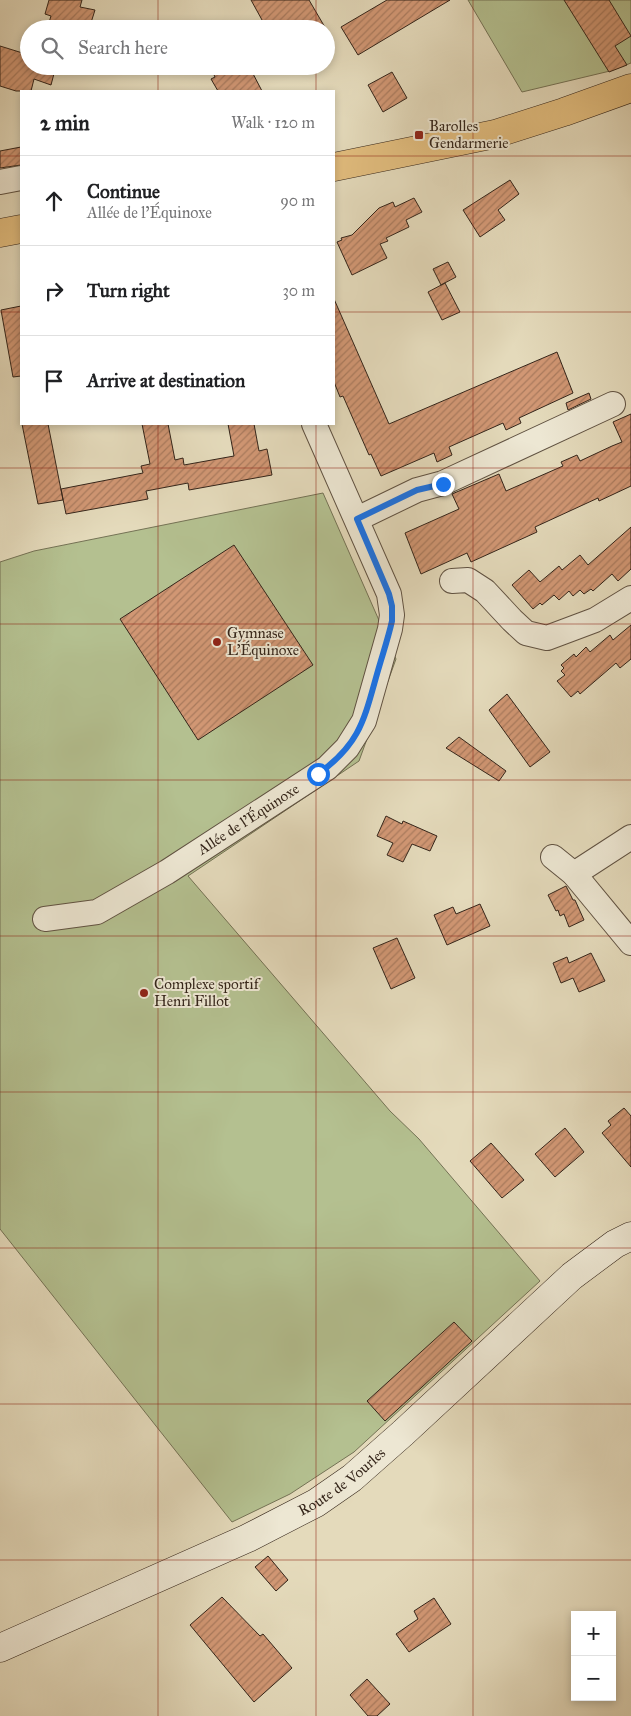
<!DOCTYPE html>
<html lang="en">
<head>
<meta charset="utf-8">
<style>
  :root { --surface:#fff; --page:#f6f6f6; --text:#202124; --muted:#757577; --line:#e0e0e0 }
  body { margin:0; font-family:"IM FELL Great Primer",serif; background:var(--page); color:var(--text) }
  .controls { position:absolute; right:15px; bottom:15px; display:grid; overflow:hidden; border-radius:0px; box-shadow:0 2px 8px #0003 }
  .controls button { width:45px; height:45px; display:grid; place-items:center; padding:0; border:0; border-bottom:1px solid var(--line); background:var(--surface); color:var(--text); font:25px sans-serif }
  .stop { position:absolute; width:15px; height:15px; margin:-11px; border:4px solid #1a73e8; border-radius:50%; background:#fff }
  .stop.end { background:#1a73e8; border-color:#fff; box-shadow:0 1px 5px #0008 }
  .list { margin:0; padding:0; list-style:none }
  h2 { display:flex; justify-content:space-between; align-items:center; height:65px; margin:0; padding:0 20px; font-size:21px }
  h2 small { font-size:16px; font-weight:400; color:var(--muted) }
  .list li { display:grid; grid-template-columns:32px 1fr auto; gap:15px; align-items:center; box-sizing:border-box; height:90px; padding:0 20px; border-top:1px solid var(--line) }
  .list b { display:block; font-size:19px; white-space:nowrap }
  .list p { margin:0; font-size:16px; white-space:nowrap; color:var(--muted) }
  .list em { font-size:16px; font-style:normal; color:var(--muted) }
  .icon { flex:none; width:28px; height:28px; fill:none; stroke:currentColor; stroke-width:2; stroke-linecap:round; stroke-linejoin:round }
  .map { position:relative; flex:none; width:631px; height:1716px; overflow:hidden }
  .search { position:absolute; background:var(--surface); box-shadow:0 2px 8px #0003; left:20px; top:20px; width:315px; height:55px; display:flex; align-items:center; gap:12px; box-sizing:border-box; padding:0 18px; border-radius:28px; color:var(--muted); font-size:19px }
  .panel { position:absolute; background:var(--surface); box-shadow:0 2px 8px #0003; left:20px; top:90px; width:315px; height:335px; border-radius:0px }
  .map>svg:first-child { display:block }
  .green { fill:#b4c090; stroke:#747255 }
  .building { fill:url(#building-hatch); stroke:#34251a }
  .lines { fill:none; stroke-linecap:round; stroke-linejoin:round }
  .street-casing { stroke:#605242; stroke-width:26 }
  .secondary-casing { stroke:#34251a; stroke-width:29 }
  .primary-casing { stroke:#34251a; stroke-width:29 }
  .street { stroke:#ede7d3; stroke-width:24 }
  .secondary { stroke:#ede7d3; stroke-width:28 }
  .primary { stroke:#e2bd7e; stroke-width:28 }
  .route { stroke:#1a73e8; stroke-width:6 }
  .grid { fill:none; stroke:#8f2418; stroke-width:1; stroke-opacity:0.55 }
  .poi-dot { fill:#8f2418; stroke:#ede7d3; stroke-width:2 }
  .labels { text-anchor:middle; dominant-baseline:central; stroke-width:4; stroke-linejoin:round; paint-order:stroke }
  .poi-label { font-size:15px; fill:#34251a; stroke:#ede7d3; text-anchor:start }
  .street-label { font-size:15px; fill:#34251a; stroke:#ede7d3 }
</style>
</head>
<body>
<div class="map">
<svg width="631" height="1716" viewBox="0 0 631 1716">
  <defs>
    <pattern id="building-hatch" width="6" height="6" patternUnits="userSpaceOnUse" patternTransform="scale(1.25)"><rect width="6" height="6" fill="#d19774"/><path d="M-1 1l2-2M0 6l6-6M5 7l2-2" fill="none" stroke="#aa7b5e"/></pattern>
  </defs>
  <rect width="100%" height="100%" fill="#e4dabb"/>
  <filter id="stains"><feTurbulence type="fractalNoise" baseFrequency=".004" numOctaves="4"/><feColorMatrix values="0 0 0 0 .2 0 0 0 0 .09 0 0 0 0 .02 0 0 0 .5 -.17"/></filter>
  <radialGradient id="worn" r=".72"><stop offset=".6" stop-color="#630" stop-opacity="0"/><stop offset="1" stop-color="#630" stop-opacity=".3"/></radialGradient>
  <!-- green -->
  <path class="green" d="M468,0H631V63L610,71L522,92Z
    M323,493L396,659L359,761L188,876L390,1111L419,1139L540,1281L354,1452L290,1494L232,1522L0,1229V562L34,551Z"/>
  <!-- building -->
  <path class="building" d="M49,0H82L80,7L95,10L89,29H47L51,16L45,14Z
    M251,0H309L326,29H267Z
    M387,0H450L358,55L341,27Z
    M564,0H609L631,36L615,46L627,65L609,72Z
    M0,46L29,55V66H56L51,85L34,79L31,91H16L0,86Z
    M210,66H249L262,91H218L211,79L215,77Z
    M392,72L407,98L383,112L368,85Z
    M21,147V165L0,168V151Z
    M510,180L519,194L498,210L505,220L480,237L463,210Z
    M414,198L422,212L406,220L409,227L386,238L388,241L380,244L387,258L352,275L337,242L342,240L341,238L352,235L379,208L393,202L395,207Z
    M448,262L456,277L441,285L433,269Z
    M445,283L460,312L442,320L428,292Z
    M334,299L389,424L557,352L573,393L519,418L521,423L506,430L503,423L449,447L452,455L437,462L434,453L381,476L371,454L369,455L343,396L340,397L334,382Z
    M21,306V376L13,377L1,310Z
    M589,393L591,399L568,410L566,403Z
    M631,414V486L599,501L598,498L535,527L537,532L471,562L467,553L421,574L405,533L459,509L452,494L499,474L506,491L563,466L561,462L577,455L580,461L612,446L622,442L613,422Z
    M22,424H48L63,500L38,504Z
    M142,424H168L175,460L183,458L184,465L234,456L228,424H254L259,451L267,449L272,475L189,490L188,483L146,491L148,499L66,514L61,489L143,473L141,466L150,464Z
    M631,527V569L618,581L612,574L593,591L591,589L584,594L580,590L573,596L569,591L559,600L554,595L542,605L540,603L533,609L512,585L529,570L540,582L559,566L562,570L580,555L588,565Z
    M234,545L313,665L198,740L120,619Z
    M631,625V659L620,668L616,663L580,694L578,691L571,697L557,681L565,675L561,671L564,668L561,665L574,654L576,657L586,647L590,652L610,635L613,640Z
    M507,694L550,752L530,767L489,710Z
    M459,737L506,771L499,781L446,748Z
    M386,816L402,824L403,821L437,836L430,851L412,844L403,862L387,855L393,843L377,836Z
    M566,886L573,900H575L584,920L569,927L564,914L560,916L558,910L556,911L548,895Z
    M480,904L490,926L447,945L434,915L453,907L456,914Z
    M397,938L415,978L391,989L373,948Z
    M591,953L605,981L579,992L573,978L561,983L553,963L567,957L569,963Z
    M624,1108L631,1116V1167L602,1133L611,1125L608,1121Z
    M565,1128L584,1152L555,1177L535,1154Z
    M491,1143L524,1180L502,1198L470,1161Z
    M454,1322L472,1341L385,1421L367,1401Z
    M268,1556L288,1580L276,1591L255,1567Z
    M222,1597L260,1636L263,1634L292,1668L254,1702L190,1625Z
    M434,1598L451,1624L409,1652L396,1634L418,1619L414,1611Z
    M367,1679L390,1704L377,1716H368L350,1695Z"/>
  <g class="lines">
    <!-- street casing -->
    <g class="street-casing">
      <g id="street">
        <path d="M0,182L21,178"/>
        <path d="M357,519L417,490L443,483L613,404"/>
        <path d="M452,581L468,580L485,591L512,620L526,633L547,638L595,620L631,598"/>
        <path d="M553,857L574,874L631,943"/>
        <path d="M574,874L631,837"/>
        <path id="s1" d="M45,919L97,912L167,872L327,768L347,748L364,721L390,629L392,615L389,594L314,424"/>
      </g>
    </g>
    <!-- secondary casing -->
    <g class="secondary-casing">
      <g id="secondary">
        <path id="s2" d="M0,1648L248,1538L316,1503L352,1478L403,1433L572,1276L615,1244L631,1236"/>
      </g>
    </g>
    <!-- primary casing -->
    <g class="primary-casing">
      <path id="primary" d="M334,167L495,134L564,112L631,88
        M0,233L21,229"/>
    </g>
    <!-- street -->
    <use href="#street" class="street"/>
    <!-- secondary -->
    <use href="#secondary" class="secondary"/>
    <!-- primary -->
    <use href="#primary" class="primary"/>
  </g>
  <g class="lines">
    <!-- route -->
    <path class="route" d="M318,774C360,744 364,720 377,674C382,656 388,639 392,621V606L389,594L357,519L417,490L443,484"/>
  </g>
  <!-- grid -->
  <path class="grid" d="M158,0V29M316,0V29M473,0V1716M158,66V91M316,66V91M0,156H21M334,156H631M0,312H21M334,312H631M158,424V1716M316,424V1716M0,468H631M0,624H631M0,780H631M0,936H631M0,1092H631M0,1248H631M0,1404H631M0,1560H631"/>
  <!-- markers -->
  <g class="poi-dot">
    <rect x="414" y="130" width="10" height="10" rx="2.5"/>
    <circle cx="217" cy="642" r="5"/>
    <circle cx="144" cy="993" r="5"/>
  </g>
  <g class="labels">
    <!-- poi labels -->
    <g class="poi-label">
      <text x="429" y="126">Barolles<tspan x="429" dy="17">Gendarmerie</tspan></text>
      <text x="227" y="633">Gymnase<tspan x="227" dy="17">L'Équinoxe</tspan></text>
      <text x="154" y="984">Complexe sportif<tspan x="154" dy="17">Henri Fillot</tspan></text>
    </g>
    <!-- street labels -->
    <g class="street-label">
      <text stroke="none"><textPath href="#s1" startOffset="230">Allée de l'Équinoxe</textPath></text>
      <text stroke="none"><textPath href="#s2" startOffset="381">Route de Vourles</textPath></text>
    </g>
  </g>
  <rect width="100%" height="100%" filter="url(#stains)"/>
  <rect width="100%" height="100%" fill="url(#worn)"/>
</svg>
<div class="controls">
<button>+</button>
<button>−</button>
</div>
<div class="stop" style="left:318px;top:774px"></div>
<div class="stop end" style="left:443px;top:484px"></div>
<div class="search"><svg class="icon" aria-label="search" viewBox="0 0 24 24"><circle cx="10" cy="10" r="6"/><path d="M15 15l6 6"/></svg>Search here</div>
<section class="panel">
<h2>2 min<small>Walk · 120 m</small></h2>
<ul class="list">
<li><svg class="icon" aria-label="ahead" viewBox="0 0 24 24"><path d="M12 20V5M6 11l6-6 6 6"/></svg><div><b>Continue</b><p>Allée de l'Équinoxe</p></div><em>90 m</em></li>
<li><svg class="icon" aria-label="right" viewBox="0 0 24 24"><path d="M7 20v-9h11M14 6l5 5-5 5"/></svg><div><b>Turn right</b></div><em>30 m</em></li>
<li><svg class="icon" aria-label="arrive" viewBox="0 0 24 24"><path d="M6 21V4h12l-3 4 3 4H6"/></svg><div><b>Arrive at destination</b></div></li>
</ul>
</section>
</div>
</body>
</html>
